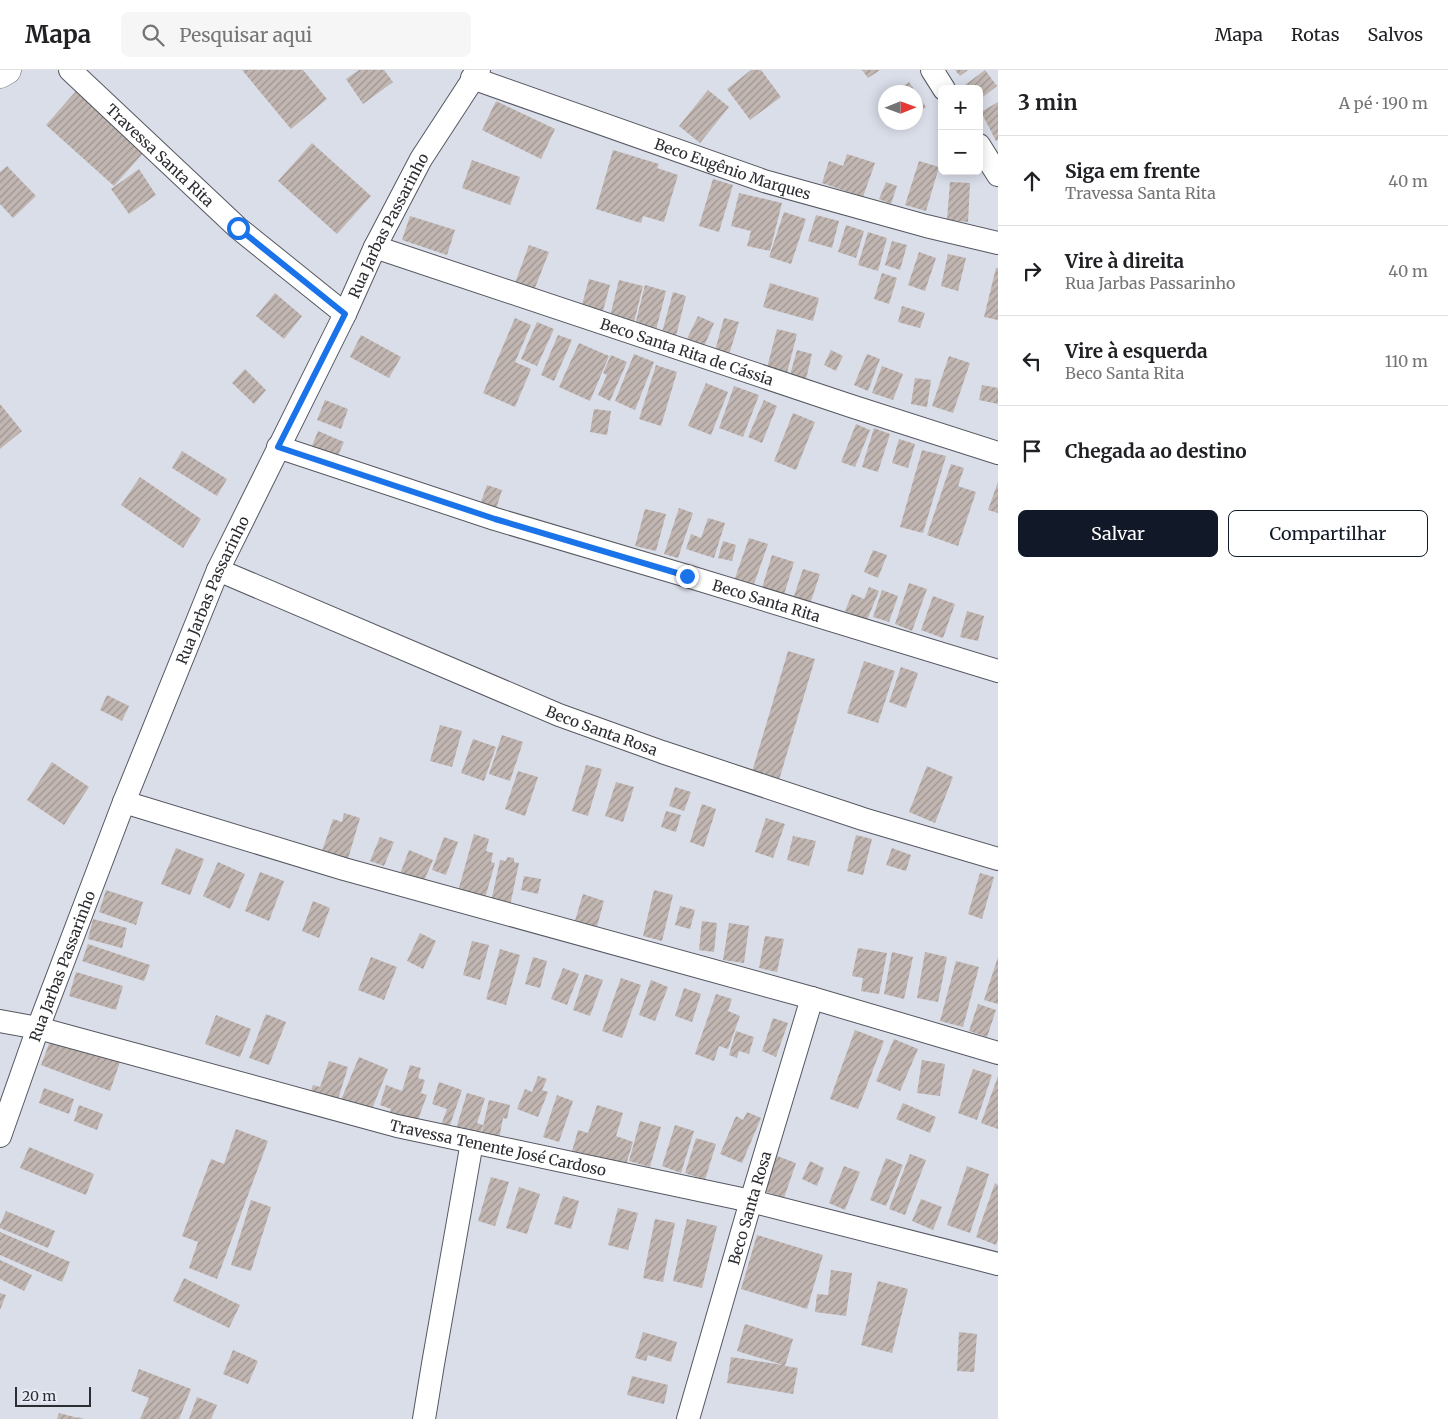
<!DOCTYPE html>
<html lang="pt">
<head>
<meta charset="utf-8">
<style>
  :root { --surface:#fff; --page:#f6f6f6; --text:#202124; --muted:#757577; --line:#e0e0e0; --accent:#111827 }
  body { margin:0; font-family:Merriweather,serif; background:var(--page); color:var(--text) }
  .controls { position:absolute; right:15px; top:15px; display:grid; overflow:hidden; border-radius:8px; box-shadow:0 2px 12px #0003 }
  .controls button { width:45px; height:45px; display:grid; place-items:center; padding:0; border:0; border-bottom:1px solid var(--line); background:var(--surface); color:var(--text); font:25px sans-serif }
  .compass { position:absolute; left:878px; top:15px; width:45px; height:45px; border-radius:50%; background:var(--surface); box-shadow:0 2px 12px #0003; rotate:89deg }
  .scale { position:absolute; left:15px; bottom:12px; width:76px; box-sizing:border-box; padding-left:5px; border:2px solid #2b2d31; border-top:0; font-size:14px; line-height:18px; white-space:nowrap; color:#2b2d31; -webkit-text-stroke:4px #e7ebf6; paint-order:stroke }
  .stop { position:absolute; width:15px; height:15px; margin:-11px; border:4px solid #1a73e8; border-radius:50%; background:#fff }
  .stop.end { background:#1a73e8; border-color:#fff; box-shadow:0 1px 5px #0008 }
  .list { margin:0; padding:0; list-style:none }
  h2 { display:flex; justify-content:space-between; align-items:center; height:65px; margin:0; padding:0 20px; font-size:21px }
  h2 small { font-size:16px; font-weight:400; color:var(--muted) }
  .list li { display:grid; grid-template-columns:32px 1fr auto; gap:15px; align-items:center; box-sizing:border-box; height:90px; padding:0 20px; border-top:1px solid var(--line) }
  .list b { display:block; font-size:19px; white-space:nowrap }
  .list p { margin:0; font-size:16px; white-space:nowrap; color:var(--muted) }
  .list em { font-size:16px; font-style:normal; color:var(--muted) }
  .actions { display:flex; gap:10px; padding:15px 20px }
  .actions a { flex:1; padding:11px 0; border:1px solid var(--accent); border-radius:8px; text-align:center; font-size:18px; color:var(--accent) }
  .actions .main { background:var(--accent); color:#fff }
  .icon { flex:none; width:28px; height:28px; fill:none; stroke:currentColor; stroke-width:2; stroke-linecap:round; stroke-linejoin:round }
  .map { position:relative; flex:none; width:998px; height:1349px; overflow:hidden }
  header { display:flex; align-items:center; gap:30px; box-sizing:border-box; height:70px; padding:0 25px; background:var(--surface); border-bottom:1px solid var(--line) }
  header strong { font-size:24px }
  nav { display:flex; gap:28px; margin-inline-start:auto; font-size:18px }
  .search { width:350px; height:45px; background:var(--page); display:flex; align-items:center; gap:12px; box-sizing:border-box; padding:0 18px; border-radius:8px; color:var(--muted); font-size:19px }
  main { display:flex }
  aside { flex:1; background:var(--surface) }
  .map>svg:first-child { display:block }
  .building { fill:url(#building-hatch) }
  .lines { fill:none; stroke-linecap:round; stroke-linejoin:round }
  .minor-casing { stroke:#555861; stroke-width:24 }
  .tertiary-casing { stroke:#555861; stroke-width:29 }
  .minor { stroke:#fff; stroke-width:22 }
  .tertiary { stroke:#fff; stroke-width:28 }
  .route { stroke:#1a73e8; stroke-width:6 }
  .labels { text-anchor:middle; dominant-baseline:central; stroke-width:4; stroke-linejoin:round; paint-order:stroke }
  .street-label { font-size:15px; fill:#2b2d31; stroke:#e7ebf6 }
</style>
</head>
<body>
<header>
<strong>Mapa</strong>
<div class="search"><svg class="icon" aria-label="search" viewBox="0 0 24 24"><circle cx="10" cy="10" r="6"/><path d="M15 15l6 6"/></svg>Pesquisar aqui</div>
<nav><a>Mapa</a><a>Rotas</a><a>Salvos</a></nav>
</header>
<main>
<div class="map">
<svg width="998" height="1349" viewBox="0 0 998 1349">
  <defs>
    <pattern id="building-hatch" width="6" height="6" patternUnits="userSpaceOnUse" patternTransform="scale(1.25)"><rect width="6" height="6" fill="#c1b6b1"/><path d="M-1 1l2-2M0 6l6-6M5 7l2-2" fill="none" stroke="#9d9491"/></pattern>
  </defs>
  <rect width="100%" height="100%" fill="#dadee9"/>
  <!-- building -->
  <path class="building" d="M242,0H303L327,29L291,59Z
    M359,0H384L393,12L363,34L346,9Z
    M751,0H761L781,27L750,50L727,19Z
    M862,0H880L868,8Z
    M955,0H968L960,6Z
    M985,0L997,16L979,30V19H967L965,15Z
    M909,12L926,37L916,45V22H895Z
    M708,20L729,37L700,73L679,56Z
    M76,21L145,81L114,116L46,55Z
    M496,31L555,59L541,89L482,60Z
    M998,32V70L996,71L981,42Z
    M312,73L371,126L337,164L278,111Z
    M613,80L659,94L657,98L678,105L664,152L643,146L641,153L596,139Z
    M847,84L875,93L863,127L822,113L829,91L843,96Z
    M472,90L520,107L510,135L462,118Z
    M919,91L939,97L926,141L905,135Z
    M7,96L36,126L13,148L0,134V102Z
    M139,99L156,125L129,144L111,119Z
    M713,109L733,115L719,162L699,156Z
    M886,112L897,116L891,134L879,129Z
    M950,112L970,113L968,152L947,150Z
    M739,123L782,133L770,181L747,176L751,161L731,156Z
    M784,142L806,149L791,194L769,187Z
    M816,145L839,151L832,178L808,171Z
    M410,146L455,160L447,185L402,170Z
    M846,155L864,161L856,188L838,182Z
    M868,162L887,168L878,201L858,195Z
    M892,171L907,175L900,200L885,195Z
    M529,175L549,182L533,223L514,216Z
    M919,182L936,188L925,221L908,215Z
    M948,184L966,188L958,221L941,216Z
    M996,198H998V250L984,247Z
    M882,203L897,208L889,234L874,229Z
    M589,209L610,215L601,248L580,242Z
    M619,210L643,216L633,256L609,250Z
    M770,213L819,228L813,251L763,237Z
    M645,215L666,221L655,264L634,259Z
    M673,222L686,226L675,270L661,266Z
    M275,223L302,246L284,269L256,246Z
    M902,236L925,243L920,258L898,252Z
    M698,246L714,253L703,279L686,271Z
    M515,248L531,255L515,292L531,299L515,337L483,323Z
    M724,248L739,252L728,288L714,284Z
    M537,252L554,259L537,296L521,289Z
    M777,259L797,264L787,303L767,298Z
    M361,265L401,287L389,308L350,287Z
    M558,265L572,270L554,311L541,305Z
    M579,273L609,286L590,331L559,317Z
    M797,280L812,284L806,309L790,305Z
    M831,280L843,286L836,301L824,295Z
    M634,284L654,292L635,340L615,331Z
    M867,284L880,289L868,321L854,315Z
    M611,285L627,292L610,331L598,325L607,305L603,303Z
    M949,286L970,293L953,343L932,336Z
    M656,295L677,302L661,356L639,349Z
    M882,296L903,304L893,330L872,323Z
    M245,299L266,320L254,334L232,313Z
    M915,308L931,310L927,337L911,334Z
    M706,313L728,322L711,365L688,356Z
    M982,315L998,318V334L979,330Z
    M734,316L759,325L743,367L719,358Z
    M325,330L348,339L341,359L317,350Z
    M764,330L777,336L762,373L748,367Z
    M0,334L22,361L0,379Z
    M594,339L611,341L607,365L590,362Z
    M793,343L815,352L796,400L774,391Z
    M856,354L870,360L855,397L841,392Z
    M874,358L890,364L878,402L862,397Z
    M318,361L344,372L335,392L310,381Z
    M899,369L915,374L908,398L892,393Z
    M922,380L946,386L923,463L900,457Z
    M182,381L227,409L217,426L172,398Z
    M951,394L964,398L958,416L976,422L958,476L927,465Z
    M140,407L201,449L183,478L121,435Z
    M998,412V443L988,440Z
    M487,415L502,420L494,445L478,440Z
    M679,438L693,443L678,488L664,484Z
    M645,439L666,444L656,481L635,476Z
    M708,448L725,453L714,488L686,479L691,464L701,468Z
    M749,468L768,474L753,517L734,511Z
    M723,471L736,475L732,491L718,488Z
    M873,480L887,485L878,508L864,502Z
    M772,485L794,492L783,528L761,521Z
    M803,499L820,504L809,537L792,532Z
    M909,513L927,519L912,561L895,554Z
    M869,517L879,521L867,550L845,541L852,524L864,529Z
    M882,520L898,526L889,552L873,547Z
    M933,526L955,534L943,568L921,560Z
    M967,541L984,546L978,571L960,567Z
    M788,581L815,589L779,710L752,702Z
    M864,591L895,601L878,653L847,643Z
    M901,597L918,603L906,638L889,632Z
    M107,625L129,636L122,651L100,640Z
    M440,655L462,661L452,697L430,691Z
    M502,665L523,672L510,711L489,704Z
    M473,669L496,677L484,711L461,703Z
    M52,692L89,717L64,755L27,730Z
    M586,695L602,699L588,746L572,741Z
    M927,696L953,707L935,753L909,742Z
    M518,701L538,707L525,746L505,739Z
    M616,712L634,717L623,752L605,746Z
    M675,717L691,722L684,741L669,736Z
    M702,734L716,739L704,777L690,772Z
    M666,741L681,745L676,762L661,757Z
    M344,743L360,748L347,792L321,784L333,749L342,752Z
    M766,748L785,754L773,788L755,782Z
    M474,764L489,769L486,781L493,783L491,792L495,793L484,832L457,825Z
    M856,765L872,769L863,805L847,801Z
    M793,766L816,771L809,796L787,790Z
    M380,767L394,772L384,796L370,791Z
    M444,767L458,772L446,805L432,800Z
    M176,778L204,789L190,825L161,814Z
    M892,778L911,785L906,801L886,795Z
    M409,780L433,790L423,813L400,804Z
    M507,787L514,788V792L519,793L510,836L491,832L500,790L506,791Z
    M218,792L245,804L230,839L203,826Z
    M260,802L284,811L269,851L245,841Z
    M980,803L994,807L982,849L968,844Z
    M524,806L541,809L538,824L521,820Z
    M106,820L143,832L136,855L99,842Z
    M654,820L673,825L662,871L643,866Z
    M583,824L604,831L596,860L574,854Z
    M313,831L330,838L319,868L302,861Z
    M680,836L695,840L690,859L675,855Z
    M93,849L127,858L122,878L88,869Z
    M702,851L717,853L714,882L699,880Z
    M729,853L749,856L744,893L723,890Z
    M420,863L436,871L423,899L407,891Z
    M765,866L784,869L777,902L759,898Z
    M472,871L489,875L480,910L463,905Z
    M88,874L150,895L144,911L82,891Z
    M858,878L887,883L879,924L861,921L863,908L852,906Z
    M500,879L520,885L506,935L486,929Z
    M892,882L913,887L904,929L884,924Z
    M925,882L947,887L938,932L917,928Z
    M371,887L397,897L384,930L358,920Z
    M533,887L547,891L540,918L525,914Z
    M998,887V934L984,930Z
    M956,891L979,897L963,957L940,951Z
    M563,898L579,904L567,935L551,929Z
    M76,902L123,916L116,940L69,926Z
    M585,904L603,910L590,946L573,940Z
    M621,908L641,915L622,968L602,961Z
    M651,910L668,917L655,951L639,945Z
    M684,918L701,924L692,952L675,946Z
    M716,924L732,929L728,941L740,946L728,979L719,976L714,991L695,984Z
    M978,934L996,940L987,967L969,961Z
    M266,944L286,952L269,995L249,988Z
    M216,945L251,959L240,987L205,974Z
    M773,948L788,953L776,987L762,981Z
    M855,960L884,971L858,1039L830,1029Z
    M736,961L754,967L749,984L739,981L737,988L729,985Z
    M52,966L120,992L110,1021L41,995Z
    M894,969L918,979L900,1021L876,1011Z
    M359,987L388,999L372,1039L341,1030Z
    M922,990L945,994L940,1026L917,1023Z
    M329,991L348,997L336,1036L309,1027L313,1015L320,1017Z
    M410,995L421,998L418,1008L425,1010L421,1023L427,1025L416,1055L389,1046L391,1039L380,1035L386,1015L402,1021Z
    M973,999L992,1005L977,1050L958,1043Z
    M538,1006L547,1009L542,1020L548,1022L538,1047L517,1039L525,1019L532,1022Z
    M998,1006V1059L981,1053Z
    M439,1012L462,1020L448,1061L440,1058L447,1039L432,1034Z
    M44,1018L74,1029L69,1044L39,1033Z
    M467,1023L485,1028L477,1053L483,1055L479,1069L455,1062Z
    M557,1025L573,1031L559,1072L543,1067Z
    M489,1030L510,1035L507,1049L503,1048L498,1074L480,1070Z
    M903,1033L936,1047L930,1063L896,1049Z
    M79,1035L103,1044L97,1060L74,1051Z
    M597,1035L623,1043L616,1066L633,1072L624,1101L571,1085L578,1060L588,1063Z
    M747,1042L761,1048L742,1093L720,1084L736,1046L743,1050Z
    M640,1051L661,1057L650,1097L629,1091Z
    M675,1055L694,1061L681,1103L662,1096Z
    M236,1059L268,1071L217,1209L189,1198L198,1172L182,1166L211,1089L224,1094Z
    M696,1068L716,1074L705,1110L685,1103Z
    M29,1077L94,1104L86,1125L20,1098Z
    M910,1084L926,1090L905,1145L889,1139Z
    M777,1086L796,1093L784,1128L764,1121Z
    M886,1088L903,1095L886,1136L870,1130Z
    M810,1091L824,1098L817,1116L802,1109Z
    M844,1096L860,1102L845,1140L829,1133Z
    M967,1096L989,1104L970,1163L947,1155Z
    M491,1107L509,1112L495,1156L478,1151Z
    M995,1113L998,1115V1169L996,1175L976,1167Z
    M519,1117L540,1124L527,1164L506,1158Z
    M563,1126L579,1131L571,1159L554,1154Z
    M921,1129L942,1137L933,1160L912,1151Z
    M251,1130L271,1137L251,1201L231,1195Z
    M618,1138L638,1143L628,1180L608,1175Z
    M6,1141L55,1161L48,1178L0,1158V1155Z
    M655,1149L675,1153L663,1212L643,1208Z
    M687,1149L717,1156L702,1218L673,1211Z
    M0,1162L70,1192L62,1212L0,1185Z
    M757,1165L823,1185L807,1239L741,1219Z
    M0,1190L32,1205L24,1221L0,1209Z
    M831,1200L852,1203L846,1246L815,1242L817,1224L828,1225Z
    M184,1208L240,1235L229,1258L173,1231Z
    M878,1211L908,1219L892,1283L861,1275Z
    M0,1223L6,1225L0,1240Z
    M745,1254L793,1269L785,1296L798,1298L793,1324L727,1313L731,1287L783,1295L737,1281Z
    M643,1262L677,1272L671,1292L648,1285L646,1291L635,1288Z
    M959,1262L977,1264L974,1302L957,1301Z
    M233,1280L258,1291L248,1314L223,1304Z
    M139,1299L191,1319L179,1349H140L149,1328L131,1321Z
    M632,1306L668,1315L664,1334L627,1325Z
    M197,1327L217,1335L211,1349H189Z
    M59,1343L78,1348V1347L84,1349H57Z"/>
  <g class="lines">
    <!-- minor casing -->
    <g class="minor-casing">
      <g id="minor">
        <path id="s1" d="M70,0L238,158L345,244"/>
        <path d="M932,0L944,19"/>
        <path id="s2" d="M472,8L764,111L926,156L998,173"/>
        <path d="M979,75L998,105"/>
        <path id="s3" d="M375,177L851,336L998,383"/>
        <path id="s4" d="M278,377L495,449L687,506L998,601"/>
        <path id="s5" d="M218,500L559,645L662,682L863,749L998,789"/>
        <path d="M124,732L344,799L812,928L998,983"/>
        <path id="s6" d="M0,951L38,958L397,1056L751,1131L998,1194"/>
        <path id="s7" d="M0,1066L38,958L124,732L218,500L345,244L375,177L421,89L479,0"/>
        <path d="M424,1349L433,1294L472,1072"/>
        <path id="s8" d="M688,1349L751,1131L812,928"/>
      </g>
    </g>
    <!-- tertiary casing -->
    <g class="tertiary-casing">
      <path id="tertiary" d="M0,4L7,0"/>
    </g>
    <!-- minor -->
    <use href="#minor" class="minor"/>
    <!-- tertiary -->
    <use href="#tertiary" class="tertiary"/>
  </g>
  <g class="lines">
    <!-- route -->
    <path class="route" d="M238,158L345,244L278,377L495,449L687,506"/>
  </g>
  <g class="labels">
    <!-- street labels -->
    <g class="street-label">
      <text stroke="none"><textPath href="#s1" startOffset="124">Travessa Santa Rita</textPath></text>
      <text stroke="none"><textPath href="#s2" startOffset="276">Beco Eugênio Marques</textPath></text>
      <text stroke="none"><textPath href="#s7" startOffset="991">Rua Jarbas Passarinho</textPath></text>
      <text stroke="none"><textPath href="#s3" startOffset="329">Beco Santa Rita de Cássia</textPath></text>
      <text stroke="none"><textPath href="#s7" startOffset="586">Rua Jarbas Passarinho</textPath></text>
      <text stroke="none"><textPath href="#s4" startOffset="512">Beco Santa Rita</textPath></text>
      <text stroke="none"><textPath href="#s5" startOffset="416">Beco Santa Rosa</textPath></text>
      <text stroke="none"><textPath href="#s7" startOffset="181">Rua Jarbas Passarinho</textPath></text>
      <text stroke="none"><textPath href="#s6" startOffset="514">Travessa Tenente José Cardoso</textPath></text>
      <text stroke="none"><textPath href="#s8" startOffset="220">Beco Santa Rosa</textPath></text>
    </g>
  </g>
</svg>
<div class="controls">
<button>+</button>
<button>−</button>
</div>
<svg class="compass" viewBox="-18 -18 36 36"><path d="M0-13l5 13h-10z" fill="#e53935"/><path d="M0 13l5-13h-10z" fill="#757577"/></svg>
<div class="scale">20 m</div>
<div class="stop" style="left:238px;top:158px"></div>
<div class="stop end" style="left:687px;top:506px"></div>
</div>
<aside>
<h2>3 min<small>A pé · 190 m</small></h2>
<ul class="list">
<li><svg class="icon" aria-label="ahead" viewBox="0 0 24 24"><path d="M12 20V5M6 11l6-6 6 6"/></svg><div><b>Siga em frente</b><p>Travessa Santa Rita</p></div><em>40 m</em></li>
<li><svg class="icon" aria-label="right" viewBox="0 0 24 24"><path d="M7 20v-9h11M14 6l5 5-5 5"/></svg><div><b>Vire à direita</b><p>Rua Jarbas Passarinho</p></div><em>40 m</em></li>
<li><svg class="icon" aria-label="left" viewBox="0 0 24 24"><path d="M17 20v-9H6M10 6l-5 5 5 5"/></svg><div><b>Vire à esquerda</b><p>Beco Santa Rita</p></div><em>110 m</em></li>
<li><svg class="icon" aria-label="arrive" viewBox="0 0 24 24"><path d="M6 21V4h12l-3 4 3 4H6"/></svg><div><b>Chegada ao destino</b></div></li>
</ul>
<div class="actions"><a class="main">Salvar</a><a>Compartilhar</a></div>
</aside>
</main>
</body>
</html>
